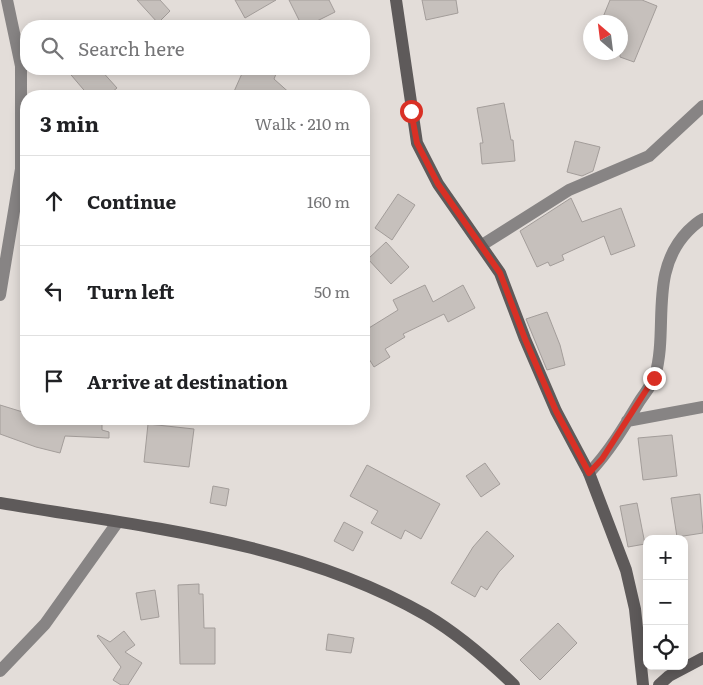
<!DOCTYPE html>
<html lang="en">
<head>
<meta charset="utf-8">
<style>
  :root { --surface:#fff; --page:#f2f2f2; --text:#202124; --muted:#757577; --line:#e0e0e0 }
  body { margin:0; font-family:Literata,serif; background:var(--page); color:var(--text) }
  .controls { position:absolute; right:15px; bottom:15px; display:grid; overflow:hidden; border-radius:10px; box-shadow:0 2px 12px #0003 }
  .controls button { width:45px; height:45px; display:grid; place-items:center; padding:0; border:0; border-bottom:1px solid var(--line); background:var(--surface); color:var(--text); font:25px sans-serif }
  .compass { position:absolute; left:583px; top:15px; width:45px; height:45px; border-radius:50%; background:var(--surface); box-shadow:0 2px 12px #0003; rotate:332deg }
  .stop { position:absolute; width:15px; height:15px; margin:-11px; border:4px solid #d93025; border-radius:50%; background:#fff }
  .stop.end { background:#d93025; border-color:#fff; box-shadow:0 1px 5px #0008 }
  .list { margin:0; padding:0; list-style:none }
  h2 { display:flex; justify-content:space-between; align-items:center; height:65px; margin:0; padding:0 20px; font-size:21px }
  h2 small { font-size:16px; font-weight:400; color:var(--muted) }
  .list li { display:grid; grid-template-columns:32px 1fr auto; gap:15px; align-items:center; box-sizing:border-box; height:90px; padding:0 20px; border-top:1px solid var(--line) }
  .list b { display:block; font-size:19px; white-space:nowrap }
  .list em { font-size:16px; font-style:normal; color:var(--muted) }
  .icon { flex:none; width:28px; height:28px; fill:none; stroke:currentColor; stroke-width:2; stroke-linecap:round; stroke-linejoin:round }
  .map { position:relative; flex:none; width:703px; height:685px; overflow:hidden }
  .search { position:absolute; background:var(--surface); box-shadow:0 2px 12px #0003; left:20px; top:20px; width:350px; height:55px; display:flex; align-items:center; gap:12px; box-sizing:border-box; padding:0 18px; border-radius:20px; color:var(--muted); font-size:19px }
  .panel { position:absolute; background:var(--surface); box-shadow:0 2px 12px #0003; left:20px; top:90px; width:350px; height:335px; border-radius:20px }
  .map>svg:first-child { display:block }
  .building { fill:#c6c0bc; stroke:#a39d9a }
  .lines { fill:none; stroke-linecap:round; stroke-linejoin:round }
  .street { stroke:#878484; stroke-width:12 }
  .secondary { stroke:#5e5a5a; stroke-width:12 }
  .route { stroke:#d93025; stroke-width:6 }
</style>
</head>
<body>
<div class="map">
<svg width="703" height="685" viewBox="0 0 703 685">
  <rect width="100%" height="100%" fill="#e3ddd9"/>
  <!-- building -->
  <path class="building" d="M137,0H160L170,11L158,23Z
    M235,0H276L245,18Z
    M289,0H329L335,12L307,26H302Z
    M422,0H456L458,13L426,20Z
    M610,0H642L657,6L634,62L620,57V22H601Z
    M66,69H100L117,88L107,96H89Z
    M244,69H278L274,79L293,96H232Z
    M504,103L511,140H513L515,161L482,164L480,143H483L477,108Z
    M575,141L600,147L593,171L582,176L567,172Z
    M398,194L415,205L392,240L375,228Z
    M571,198L582,222L621,208L635,246L611,255L604,236L562,255L564,260L550,266L548,262L537,267L520,231Z
    M386,242L409,267L391,284L368,259Z
    M425,285L433,302L463,285L475,308L448,322L444,314L403,334L405,337L385,349L390,357L374,367L364,351V331L398,310L393,300Z
    M547,312L560,345L565,365L547,370L526,319Z
    M0,405L26,413V419H56L77,424V419H102V430L109,432V438L65,436L60,453L36,447L0,434Z
    M148,424L194,429L189,467L144,462Z
    M672,435L677,476L643,480L638,438Z
    M485,463L500,484L481,497L466,476Z
    M367,465L440,504L421,539L405,530L401,539L371,523L378,511L350,496Z
    M213,486L229,489L226,506L210,503Z
    M700,494L703,533L677,537L671,498Z
    M637,503L645,544L628,547L620,506Z
    M344,522L363,532L353,551L334,541Z
    M487,531L514,556L499,572L487,590L481,586L475,597L451,583L473,547Z
    M199,584V594H203L204,628H215V664H180L178,585Z
    M155,590L159,617L141,620L136,593Z
    M558,623L577,643L540,680L520,660Z
    M124,631L135,645L125,652L142,663L128,685H121L113,680L121,667L97,636L98,635L110,642Z
    M328,634L354,638L351,653L326,650Z"/>
  <g class="lines">
    <!-- street -->
    <path class="street" d="M482,245L569,190L649,156L703,106
      M0,295L21,169V66L7,0
      M627,421L703,407
      M589,473C609,452 624,427 639,402C644,394 652,385 655,376C669,328 648,272 688,231C693,226 697,222 703,219
      M0,671L45,624L117,523"/>
    <!-- secondary -->
    <path class="secondary" d="M396,0L417,143L438,184L500,273L525,339L556,411L589,473L626,570L635,609L643,685
      M0,503C143,527 297,541 426,615C458,634 487,659 514,685
      M659,685L669,676L703,658"/>
  </g>
  <g class="lines">
    <!-- route -->
    <path class="route" d="M411,111L417,143L438,184L500,273L525,339L556,411L589,473L602,459L654,378"/>
  </g>
</svg>
<div class="controls">
<button>+</button>
<button>−</button>
<button><svg class="icon" aria-label="locate" viewBox="0 0 24 24"><circle cx="12" cy="12" r="6"/><path d="M12 2v4M12 18v4M2 12h4M18 12h4"/></svg></button>
</div>
<svg class="compass" viewBox="-18 -18 36 36"><path d="M0-13l5 13h-10z" fill="#e53935"/><path d="M0 13l5-13h-10z" fill="#757577"/></svg>
<div class="stop" style="left:411px;top:111px"></div>
<div class="stop end" style="left:654px;top:378px"></div>
<div class="search"><svg class="icon" aria-label="search" viewBox="0 0 24 24"><circle cx="10" cy="10" r="6"/><path d="M15 15l6 6"/></svg>Search here</div>
<section class="panel">
<h2>3 min<small>Walk · 210 m</small></h2>
<ul class="list">
<li><svg class="icon" aria-label="ahead" viewBox="0 0 24 24"><path d="M12 20V5M6 11l6-6 6 6"/></svg><div><b>Continue</b></div><em>160 m</em></li>
<li><svg class="icon" aria-label="left" viewBox="0 0 24 24"><path d="M17 20v-9H6M10 6l-5 5 5 5"/></svg><div><b>Turn left</b></div><em>50 m</em></li>
<li><svg class="icon" aria-label="arrive" viewBox="0 0 24 24"><path d="M6 21V4h12l-3 4 3 4H6"/></svg><div><b>Arrive at destination</b></div></li>
</ul>
</section>
</div>
</body>
</html>
